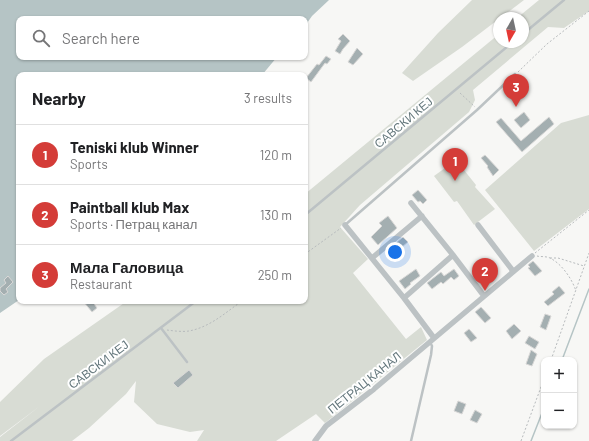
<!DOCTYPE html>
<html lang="en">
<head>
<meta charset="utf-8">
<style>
  :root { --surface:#fff; --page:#f6f6f6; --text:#202124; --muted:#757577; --line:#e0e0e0; --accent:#d43c38 }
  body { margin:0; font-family:Barlow,sans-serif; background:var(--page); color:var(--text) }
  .controls { position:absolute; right:12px; bottom:12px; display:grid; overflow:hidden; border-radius:8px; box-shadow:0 1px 3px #0004 }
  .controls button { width:36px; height:36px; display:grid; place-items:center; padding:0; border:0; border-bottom:1px solid var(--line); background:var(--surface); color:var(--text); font:20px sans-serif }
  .compass { position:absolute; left:493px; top:12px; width:36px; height:36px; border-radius:50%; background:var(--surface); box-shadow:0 1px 3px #0004; rotate:189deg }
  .you { position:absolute; left:395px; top:252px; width:14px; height:14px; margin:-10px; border:3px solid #fff; border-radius:50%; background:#1a73e8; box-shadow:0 0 0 6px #1a73e833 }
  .badge { display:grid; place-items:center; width:26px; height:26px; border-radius:50%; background:var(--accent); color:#fff; font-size:13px; font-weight:700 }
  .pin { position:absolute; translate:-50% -33px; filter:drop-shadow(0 1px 2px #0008) }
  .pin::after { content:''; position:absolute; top:21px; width:14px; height:12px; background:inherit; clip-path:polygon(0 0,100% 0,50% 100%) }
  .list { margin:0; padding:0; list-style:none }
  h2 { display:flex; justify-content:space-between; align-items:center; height:52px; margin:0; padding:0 16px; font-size:17px }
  h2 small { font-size:13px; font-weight:400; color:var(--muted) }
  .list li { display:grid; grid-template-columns:26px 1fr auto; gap:12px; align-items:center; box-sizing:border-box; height:60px; padding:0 16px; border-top:1px solid var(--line) }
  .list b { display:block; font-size:15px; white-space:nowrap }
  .list p { margin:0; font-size:13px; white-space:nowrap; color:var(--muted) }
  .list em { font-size:13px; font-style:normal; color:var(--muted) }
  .icon { flex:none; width:22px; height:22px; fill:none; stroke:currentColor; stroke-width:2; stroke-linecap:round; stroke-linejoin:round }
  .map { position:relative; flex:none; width:589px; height:441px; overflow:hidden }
  .search { position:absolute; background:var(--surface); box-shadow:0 1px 3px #0004; left:16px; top:16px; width:292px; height:44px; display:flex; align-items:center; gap:10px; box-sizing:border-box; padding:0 14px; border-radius:8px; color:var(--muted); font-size:15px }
  .panel { position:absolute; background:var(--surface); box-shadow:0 1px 3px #0004; left:16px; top:72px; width:292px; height:232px; border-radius:8px }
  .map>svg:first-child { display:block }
  .green { fill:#d8dcd4 }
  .water { fill:#b5c4c5 }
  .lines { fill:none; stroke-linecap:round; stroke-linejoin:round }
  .stream { stroke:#b5c4c5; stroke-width:1.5 }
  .building { fill:#a4afb1; stroke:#d9d8d7 }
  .path { stroke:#b7bbbd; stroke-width:1; stroke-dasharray:2 2; stroke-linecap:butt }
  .lane { stroke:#bcc2c4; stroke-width:2.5 }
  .street { stroke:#bcc2c4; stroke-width:5.5 }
  .labels { text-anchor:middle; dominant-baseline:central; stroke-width:4; stroke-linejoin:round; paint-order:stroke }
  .street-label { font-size:12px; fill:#65787d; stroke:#fff }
</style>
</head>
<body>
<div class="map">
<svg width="589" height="441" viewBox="0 0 589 441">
  <rect width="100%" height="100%" fill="#f7f7f5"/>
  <!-- green -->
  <path class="green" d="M472,0H524L462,47L413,81L402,73L438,33Z
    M539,0H589V11L564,28L548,27L473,90L475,100L469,112L360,205L340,227L368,259L353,273L406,339L421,327L427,340L325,423L316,414L276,441H197L204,430L190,432L157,424L134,402L136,381L126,394L89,428L72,441H0V437L40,406L0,436V402L44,359L127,301H305V194L499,34V42H523V18H517Z
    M589,115V209L534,251L485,190L561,123Z
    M456,160L476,185L475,187L495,209L474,225L457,201L454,202L434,176Z"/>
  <!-- water -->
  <path class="water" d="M0,0H329L312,16L305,26V19H19V57H277L262,75H19V300L0,313Z"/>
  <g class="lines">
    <!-- stream -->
    <path class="stream" d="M562,360L589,289
      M531,441L544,408"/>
  </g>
  <!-- building -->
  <path class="building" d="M343,34L350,41L343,49L340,54L335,51L341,41L338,39Z
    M357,48L363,54L353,65L348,62Z
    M326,56L331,59L327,64L325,63L311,82L306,78L317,64L319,65Z
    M524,112L530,120L521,128L514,120Z
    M549,117L554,124L522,152L496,122L501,118L521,141Z
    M485,155L499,170L493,176L487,167L488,166L481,158Z
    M418,190L427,200L423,204L420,201L418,202L412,195Z
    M388,216L397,228L378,245L371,237L382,226L379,223Z
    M403,237L408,242L396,252L391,247Z
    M533,261L542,271L535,276L528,268L530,267L528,265Z
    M416,269L420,276L410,283L411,284L405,289L399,281Z
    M454,269L459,276L454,280L451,277L443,284L441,282L432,289L427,283L441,272L444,276Z
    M8,276L13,282L6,289L8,292L4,295L0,291V288L6,283L4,280Z
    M559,286L565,293L548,306L544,302L554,294L552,292Z
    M83,301H92L97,308L92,312Z
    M481,307L491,318L485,323L475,312Z
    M545,314L551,316L546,330L540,327Z
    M514,324L521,331L512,339L506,331Z
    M469,329L477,338L471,342L464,333Z
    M529,336L539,342L535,349L525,343Z
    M531,350L537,354L532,366L526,364Z
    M189,370L193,375L178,388L173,383Z
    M458,401L466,404L462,414L454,411Z
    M475,410L482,414L477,423L470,420Z"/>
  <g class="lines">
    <!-- path -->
    <path class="path" d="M518,72L547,44L589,11
      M460,93L475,107
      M535,253L589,210
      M305,254L341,228
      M537,256C540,257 546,256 550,258C562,264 572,279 576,291
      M550,258H558L584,266
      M167,330C174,331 183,332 189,331C210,327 225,313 242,301
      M551,360L589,253
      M521,441L544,379"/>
    <!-- lane -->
    <path class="lane" d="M523,34L564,0
      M305,215L513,42
      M345,225L477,110L515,74
      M161,328L187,362
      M11,441L196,301
      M411,441L431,355L432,346L430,342"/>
    <!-- street -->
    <path class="street" d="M411,203L453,255L484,296
      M345,225L404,298L434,338
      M478,225L513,271
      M372,258L422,216
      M404,298L453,255
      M315,441L326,426L374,389L532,256"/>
  </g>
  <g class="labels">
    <!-- street labels -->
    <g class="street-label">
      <text transform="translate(403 122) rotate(-40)">САВСКИ КЕЈ</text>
      <text transform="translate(98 364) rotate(-37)">САВСКИ КЕЈ</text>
      <text transform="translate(364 382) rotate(-39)">ПЕТРАЦ КАНАЛ</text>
    </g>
  </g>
</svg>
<div class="controls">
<button>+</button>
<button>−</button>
</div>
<svg class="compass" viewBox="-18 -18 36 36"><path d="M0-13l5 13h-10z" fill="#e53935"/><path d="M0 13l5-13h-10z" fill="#757577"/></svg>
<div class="you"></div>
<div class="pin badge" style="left:455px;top:181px">1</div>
<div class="pin badge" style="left:485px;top:291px">2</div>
<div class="pin badge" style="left:516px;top:107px">3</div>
<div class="search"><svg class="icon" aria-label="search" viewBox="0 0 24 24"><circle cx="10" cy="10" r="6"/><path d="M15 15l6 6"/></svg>Search here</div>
<section class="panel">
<h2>Nearby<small>3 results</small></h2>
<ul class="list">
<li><span class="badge">1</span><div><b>Teniski klub Winner</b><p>Sports</p></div><em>120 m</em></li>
<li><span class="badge">2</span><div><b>Paintball klub Max</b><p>Sports · Петрац канал</p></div><em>130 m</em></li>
<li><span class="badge">3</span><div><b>Мала Галовица</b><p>Restaurant</p></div><em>250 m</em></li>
</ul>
</section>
</div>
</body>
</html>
